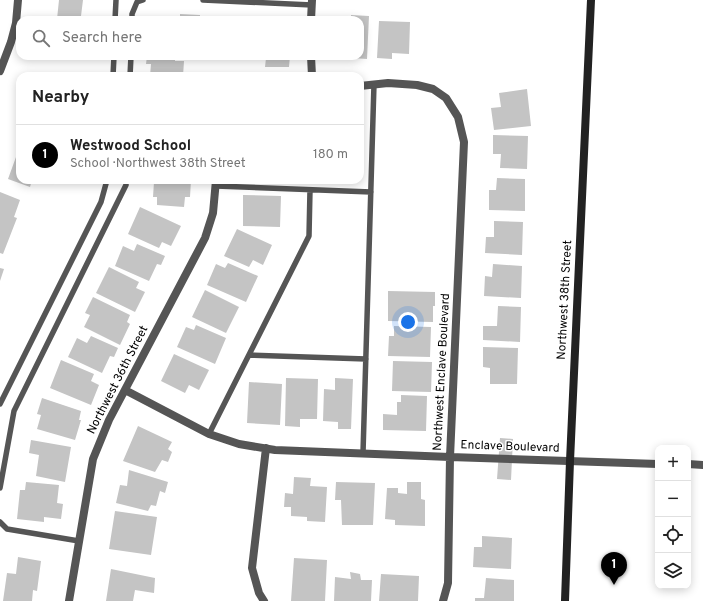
<!DOCTYPE html>
<html lang="en">
<head>
<meta charset="utf-8">
<style>
  :root { --surface:#fff; --page:#f2f2f2; --text:#222; --muted:#767676; --line:#e0e0e0; --accent:#000 }
  body { margin:0; font-family:Overpass,sans-serif; background:var(--page); color:var(--text) }
  .controls { position:absolute; right:12px; bottom:12px; display:grid; overflow:hidden; border-radius:8px; box-shadow:0 2px 10px #0003 }
  .controls button { width:36px; height:36px; display:grid; place-items:center; padding:0; border:0; border-bottom:1px solid var(--line); background:var(--surface); color:var(--text); font:20px sans-serif }
  .you { position:absolute; left:408px; top:322px; width:14px; height:14px; margin:-10px; border:3px solid #fff; border-radius:50%; background:#1a73e8; box-shadow:0 0 0 6px #1a73e833 }
  .badge { display:grid; place-items:center; width:26px; height:26px; border-radius:50%; background:var(--accent); color:#fff; font-size:13px; font-weight:700 }
  .pin { position:absolute; translate:-50% -33px; filter:drop-shadow(0 1px 2px #0008) }
  .pin::after { content:''; position:absolute; top:21px; width:14px; height:12px; background:inherit; clip-path:polygon(0 0,100% 0,50% 100%) }
  .list { margin:0; padding:0; list-style:none }
  h2 { display:flex; justify-content:space-between; align-items:center; height:52px; margin:0; padding:0 16px; font-size:17px }
  h2 small { font-size:13px; font-weight:400; color:var(--muted) }
  .list li { display:grid; grid-template-columns:26px 1fr auto; gap:12px; align-items:center; box-sizing:border-box; height:60px; padding:0 16px; border-top:1px solid var(--line) }
  .list b { display:block; font-size:15px; white-space:nowrap }
  .list p { margin:0; font-size:13px; white-space:nowrap; color:var(--muted) }
  .list em { font-size:13px; font-style:normal; color:var(--muted) }
  .icon { flex:none; width:22px; height:22px; fill:none; stroke:currentColor; stroke-width:2; stroke-linecap:round; stroke-linejoin:round }
  .map { position:relative; flex:none; width:703px; height:601px; overflow:hidden }
  .search { position:absolute; background:var(--surface); box-shadow:0 2px 10px #0003; left:16px; top:16px; width:348px; height:44px; display:flex; align-items:center; gap:10px; box-sizing:border-box; padding:0 14px; border-radius:12px; color:var(--muted); font-size:15px }
  .panel { position:absolute; background:var(--surface); box-shadow:0 2px 10px #0003; left:16px; top:72px; width:348px; height:112px; border-radius:12px }
  .map>svg:first-child { display:block }
  .building { fill:#c4c4c4 }
  .lines { fill:none; stroke-linecap:round; stroke-linejoin:round }
  .service { stroke:#555; stroke-width:5.5 }
  .minor { stroke:#555; stroke-width:8 }
  .secondary { stroke:#222; stroke-width:8 }
  .labels { text-anchor:middle; dominant-baseline:central; stroke-width:3; stroke-linejoin:round; paint-order:stroke }
  .street-label { font-size:12px; fill:#000; stroke:#fff }
</style>
</head>
<body>
<div class="map">
<svg width="703" height="601" viewBox="0 0 703 601">
  <rect width="100%" height="100%" fill="#fff"/>
  <!-- building -->
  <path class="building" d="M59,0H83L81,16L87,17V20H60L57,19Z
    M180,14L200,15V20H180Z
    M351,15L369,16L367,59L338,57V56H360V20H351Z
    M226,16L257,18V20H226Z
    M379,21L410,22L409,54L392,53V59L377,58Z
    M147,56H175V61H184L183,76H150L151,64H146Z
    M260,56H290L289,67H265L266,58L260,57Z
    M47,72L58,76H46Z
    M527,89L531,126L494,130L491,108L501,107L499,93Z
    M493,135L528,136L527,169L500,168L501,154H493Z
    M20,146V180H32L30,187L8,179Z
    M497,178L525,179V211L489,210V190H496Z
    M149,180H191L190,197H185L184,207L157,205V197H153L154,182L149,181Z
    M0,192L20,200L14,217L17,218L3,254L0,253Z
    M243,195L281,196L280,227L243,226Z
    M140,207L181,226L171,246L162,242L159,248L128,234Z
    M494,221L523,222L522,255L485,253L486,237H494Z
    M237,229L272,245L263,265L253,260L249,267L224,256Z
    M137,244L165,256L161,265L157,264L149,281L115,266L123,246L134,251Z
    M228,263L258,276L246,302L207,285L216,264L225,268Z
    M493,264L522,266L521,298L484,296L485,276L492,277Z
    M109,267L139,282L136,288L145,292L135,312L96,293Z
    M0,268L4,269L0,281Z
    M205,290L239,307L226,333L192,317Z
    M388,291L435,292V306H433V322L388,321Z
    M93,297L130,315L127,322L130,324L120,345L84,327L90,315L85,313Z
    M498,306L521,307L520,342L483,340V326H497Z
    M196,325L226,338L215,364L177,347L186,327L194,330Z
    M394,326L431,327L430,357L388,356L389,336H394Z
    M91,336L118,348L114,357L110,356L102,373L68,357L77,338L87,343Z
    M483,347L518,348L517,384H490V368L483,367Z
    M174,354L209,370L199,390L189,385L185,393L161,381Z
    M61,360L94,374L91,381L99,385L91,405L50,388Z
    M393,361L432,362L431,392L392,391Z
    M286,378L318,379L317,419H300V427L285,426Z
    M335,378L353,379L351,429H338V422L323,421L324,389L335,390Z
    M249,382L282,384L280,425L247,423Z
    M401,395L427,396L426,431L383,430V414L397,415V402H401Z
    M42,398L81,411L79,420H81L75,440L37,429L41,415L37,414Z
    M138,426L172,442L168,449L172,452L168,462L162,460L155,472L123,461Z
    M500,438L513,439L511,480L497,479Z
    M31,440L71,447L65,482L36,476L39,455L29,453Z
    M129,470L168,482L165,493L160,491L156,506L151,505L148,511L116,503L120,485L127,486Z
    M294,477L311,478L310,486L327,487L325,522L307,521V517L291,516V507H284L285,493L293,494Z
    M26,482L59,485L57,503L63,504L61,519L44,517V522L17,519L20,490H25Z
    M336,482L375,483L373,525H342L341,500H335Z
    M407,482H421V499L425,500V526L395,525V520L385,519L387,488H398V493L407,494Z
    M115,511L157,517L151,555L109,549Z
    M482,536L512,538L511,569L473,567L474,547H482Z
    M18,557L41,561L37,591L33,590L32,601H3L7,573L16,574Z
    M294,558L327,560L325,601H291Z
    M111,569L155,578L154,593L135,590L133,601H106Z
    M350,572L360,574L361,580H372L371,601H334L335,577L351,579Z
    M381,574L419,576L418,601H379Z
    M486,578L514,580V601H475V598H484Z"/>
  <g class="lines">
    <!-- service -->
    <path class="service" d="M203,0L312,5
      M115,20L116,0
      M132,20V14L137,2L143,0
      M113,76L114,56
      M130,76L131,56
      M216,186L371,192
      M249,355L366,359
      M0,404L101,202L107,180
      M209,434L309,236L310,190
      M363,453L374,84
      M0,488L14,411L126,185V180
      M0,522L7,529L79,541"/>
    <!-- minor -->
    <path class="minor" d="M311,20L312,0
      M311,56L312,76
      M0,71L11,42L16,23L18,0
      M125,390L209,434L239,444L275,450L450,457L464,142L458,117L446,98L433,89L417,85L388,83L360,86
      M688,464L703,465
      M69,601L93,459L109,420L205,238L213,213L216,180
      M264,601L259,593L252,568L266,448
      M443,601L448,583L450,457L658,464"/>
    <!-- secondary -->
    <path class="secondary" d="M565,601L570,461L591,0"/>
  </g>
  <g class="labels">
    <!-- street labels -->
    <g class="street-label">
      <text transform="translate(565 300) rotate(-87)">Northwest 38th Street</text>
      <text transform="translate(442 372) rotate(-87)">Northwest Enclave Boulevard</text>
      <text transform="translate(118 380) rotate(-63)">Northwest 36th Street</text>
      <text transform="translate(510 447) rotate(2)">Enclave Boulevard</text>
    </g>
  </g>
</svg>
<div class="controls">
<button>+</button>
<button>−</button>
<button><svg class="icon" aria-label="locate" viewBox="0 0 24 24"><circle cx="12" cy="12" r="6"/><path d="M12 2v4M12 18v4M2 12h4M18 12h4"/></svg></button>
<button><svg class="icon" aria-label="layers" viewBox="0 0 24 24"><path d="M12 4l9 5-9 5-9-5zM3 14l9 5 9-5"/></svg></button>
</div>
<div class="you"></div>
<div class="pin badge" style="left:614px;top:585px">1</div>
<div class="search"><svg class="icon" aria-label="search" viewBox="0 0 24 24"><circle cx="10" cy="10" r="6"/><path d="M15 15l6 6"/></svg>Search here</div>
<section class="panel">
<h2>Nearby<small></small></h2>
<ul class="list">
<li><span class="badge">1</span><div><b>Westwood School</b><p>School · Northwest 38th Street</p></div><em>180 m</em></li>
</ul>
</section>
</div>
</body>
</html>
